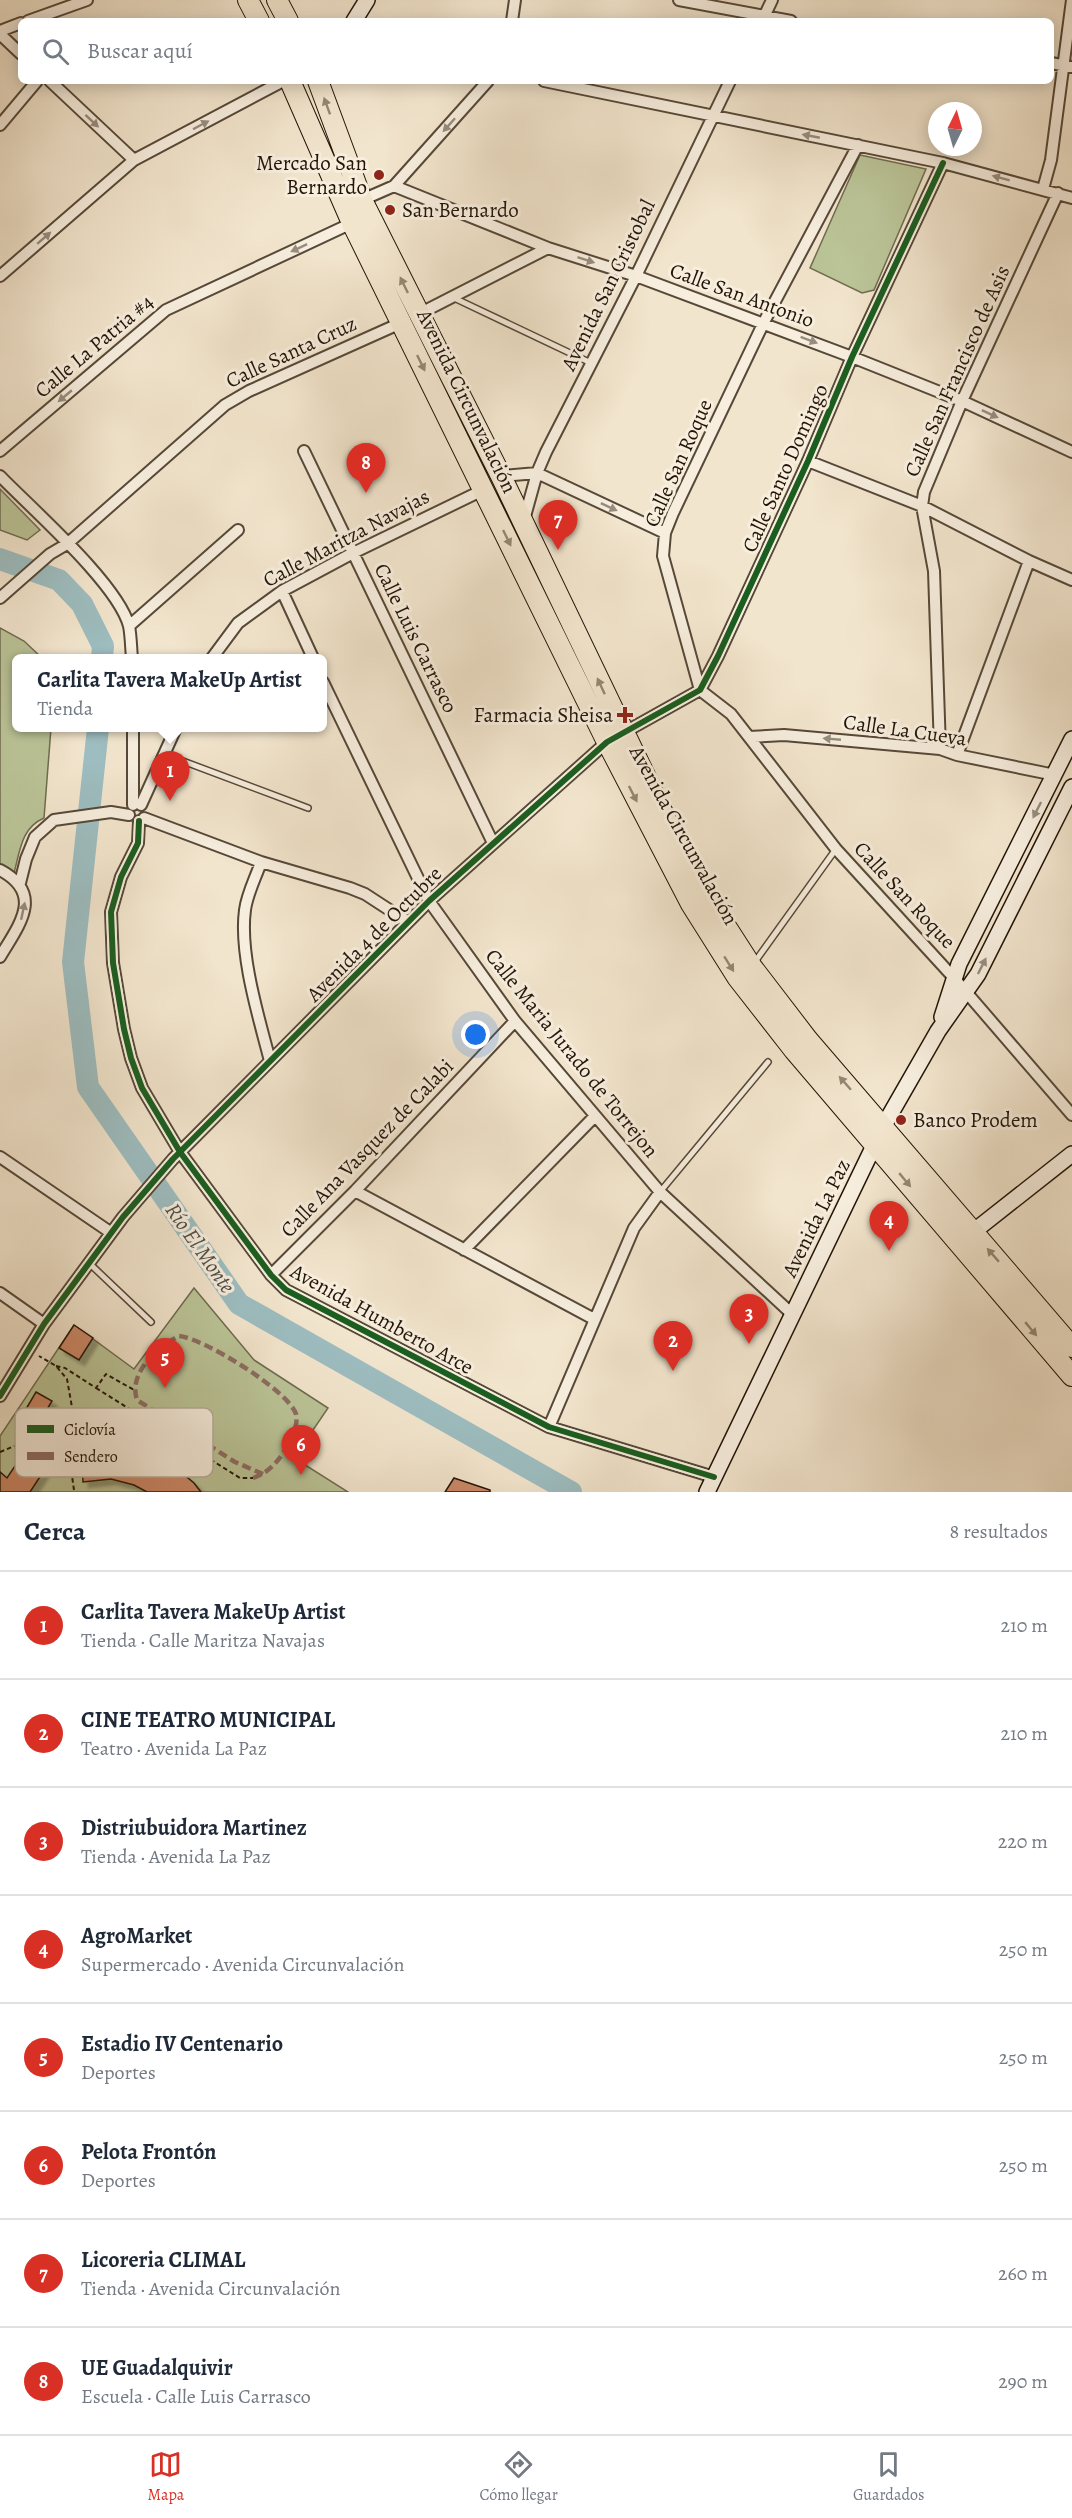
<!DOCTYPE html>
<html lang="es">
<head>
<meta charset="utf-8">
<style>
  :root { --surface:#fff; --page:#f6f6f7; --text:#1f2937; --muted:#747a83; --line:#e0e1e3; --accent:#d93025 }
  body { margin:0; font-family:Alegreya,serif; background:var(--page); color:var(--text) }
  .compass { position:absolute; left:928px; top:102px; width:54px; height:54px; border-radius:50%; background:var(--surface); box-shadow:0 3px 15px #0003; rotate:5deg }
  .you { position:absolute; left:476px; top:1035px; width:21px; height:21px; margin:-15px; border:4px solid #fff; border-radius:50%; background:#1a73e8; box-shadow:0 0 0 9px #1a73e833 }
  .badge { display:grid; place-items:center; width:39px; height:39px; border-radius:50%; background:var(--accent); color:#fff; font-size:20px; font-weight:700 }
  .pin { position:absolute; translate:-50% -50px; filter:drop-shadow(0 2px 3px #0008) }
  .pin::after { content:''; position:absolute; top:32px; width:21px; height:18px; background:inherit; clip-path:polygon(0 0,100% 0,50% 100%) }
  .popup { position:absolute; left:12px; top:654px; width:315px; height:78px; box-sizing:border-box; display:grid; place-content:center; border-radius:9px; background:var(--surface); filter:drop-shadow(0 2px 4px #0005); font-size:20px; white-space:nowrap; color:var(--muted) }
  .popup b { font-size:22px; color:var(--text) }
  .popup::after { content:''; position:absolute; left:50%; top:100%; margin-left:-12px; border:12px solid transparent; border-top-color:var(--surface) }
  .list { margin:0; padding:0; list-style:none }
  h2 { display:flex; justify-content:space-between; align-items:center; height:78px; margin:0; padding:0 24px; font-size:26px }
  h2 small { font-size:20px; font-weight:400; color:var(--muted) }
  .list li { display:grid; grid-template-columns:39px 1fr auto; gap:18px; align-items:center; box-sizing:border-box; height:108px; padding:0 24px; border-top:2px solid var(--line) }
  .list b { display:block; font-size:22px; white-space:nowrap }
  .list p { margin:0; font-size:20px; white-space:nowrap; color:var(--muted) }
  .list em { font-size:20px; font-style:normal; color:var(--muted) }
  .icon { flex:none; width:33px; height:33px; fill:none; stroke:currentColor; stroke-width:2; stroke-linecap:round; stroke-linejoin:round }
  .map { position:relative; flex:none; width:1072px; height:1492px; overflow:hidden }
  .search { position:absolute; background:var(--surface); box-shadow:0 3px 15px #0003; left:18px; right:18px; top:18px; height:66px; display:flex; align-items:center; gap:15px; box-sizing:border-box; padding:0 21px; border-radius:9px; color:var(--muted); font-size:22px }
  .sheet { height:942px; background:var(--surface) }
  nav { display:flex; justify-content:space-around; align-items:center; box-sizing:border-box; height:84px; border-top:2px solid var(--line); background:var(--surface); font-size:16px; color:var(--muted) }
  nav a { display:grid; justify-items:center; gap:3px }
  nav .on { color:var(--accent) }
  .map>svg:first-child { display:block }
  .park { fill:#bbc598; stroke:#6e6c50; stroke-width:1.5 }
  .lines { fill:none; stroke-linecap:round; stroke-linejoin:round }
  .river { stroke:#9dbdc0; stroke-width:22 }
  .building { fill:#cc8968; stroke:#221407; stroke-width:1.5; filter:url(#shadow) }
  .lane-casing { stroke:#564838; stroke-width:8 }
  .street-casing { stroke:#564838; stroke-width:14 }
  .secondary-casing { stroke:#221407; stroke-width:18 }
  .highway-casing { stroke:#221407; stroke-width:22 }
  .path { stroke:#221407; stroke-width:2; stroke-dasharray:4.5 3; stroke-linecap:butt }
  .lane { stroke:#f7eede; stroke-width:5 }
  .street { stroke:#f7eede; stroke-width:10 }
  .secondary { stroke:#f7eede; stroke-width:15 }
  .highway { stroke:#f2e5cd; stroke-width:20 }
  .quiet { stroke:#8d6e63; stroke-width:4.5; stroke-dasharray:9 4.5; stroke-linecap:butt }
  .cycleway-casing { stroke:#f7eede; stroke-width:10 }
  .cycleway { stroke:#1b5e20; stroke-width:6 }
  .oneway { fill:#948774 }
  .oneway2 { fill:#978c7d }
  .poi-dot { fill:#8f2418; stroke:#f7eede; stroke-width:2 }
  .labels { text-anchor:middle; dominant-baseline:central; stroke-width:6; stroke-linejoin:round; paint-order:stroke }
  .poi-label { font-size:21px; fill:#221407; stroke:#f7eede; text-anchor:end }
  .street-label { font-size:21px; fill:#221407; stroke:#f7eede }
  .water-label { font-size:22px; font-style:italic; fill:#4d4f48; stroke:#f7eede }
  .key { fill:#f7eede; stroke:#b7ad9e; stroke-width:1.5 }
  .key-label { font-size:16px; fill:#221407 }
</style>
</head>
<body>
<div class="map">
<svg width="1072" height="1492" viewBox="0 0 1072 1492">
  <defs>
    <filter id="shadow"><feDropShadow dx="5.5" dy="5.5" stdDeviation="1.5" flood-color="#0004"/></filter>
  </defs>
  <rect width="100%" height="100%" fill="#f2e5cd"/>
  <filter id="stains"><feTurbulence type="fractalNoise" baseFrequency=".00333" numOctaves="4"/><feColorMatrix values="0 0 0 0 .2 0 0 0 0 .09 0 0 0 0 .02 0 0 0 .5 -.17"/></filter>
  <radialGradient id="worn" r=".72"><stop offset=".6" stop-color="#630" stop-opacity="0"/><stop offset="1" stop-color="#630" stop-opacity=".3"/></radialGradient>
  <!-- park -->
  <path class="park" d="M860,155L926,169L874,290L862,293L810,268Z
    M0,489L40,530L27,540L0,530Z
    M0,628L24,641L42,658H17V728H51L44,818C21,828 20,851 14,873L0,865Z
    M194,1288L254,1360L328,1408L294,1458L348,1492H0V1436L74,1325L134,1369Z"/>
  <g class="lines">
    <!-- river -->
    <path class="river" d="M0,559L59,580L82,604L103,646L102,658
      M98,728L73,962L88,1087L239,1304L571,1492"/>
  </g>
  <!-- building -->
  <path class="building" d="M74,1325L93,1338L79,1360L59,1348Z
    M36,1392L52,1401L42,1418L26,1409Z
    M36,1444L49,1463L30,1492H0V1472L7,1478L23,1454Z
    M112,1444L154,1455L171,1464L194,1483L201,1492H147L134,1485L111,1479L83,1482L81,1445Z
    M454,1478L490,1490V1492H445Z"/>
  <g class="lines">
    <!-- lane casing -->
    <g class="lane-casing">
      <path id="lane" d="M452,297L591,363
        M164,754L308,808
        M754,963L836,849
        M660,1192L768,1062
        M89,1263L151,1322"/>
    </g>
    <!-- street casing -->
    <g class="street-casing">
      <path id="street" d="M679,0L791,21
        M28,21L87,0
        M512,21L515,0
        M762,21L772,0
        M0,31L21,23
        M0,34L21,54
        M1051,63L1072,67
        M50,81L134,160
        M544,81L943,163L1072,198
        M0,125L37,81
        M858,145L764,322L673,513L665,533L663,556L700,690L731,714L836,849L954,978L1072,1115
        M394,186L548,248L636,276L852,357L962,401L1072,452
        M1043,189L1051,160L1072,0
        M362,200L394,186L488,81
        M0,276L134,160L283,81
        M417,315L548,248
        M0,451L166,310L352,223
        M304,451L493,843
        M808,461L922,506L1029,561L1072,580
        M0,476C32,509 118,584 129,626C131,636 131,648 132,658
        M501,476L537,473L665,533
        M524,520L537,473L546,452L636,276L730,81
        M282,591L313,658
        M0,598L50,554L67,544L225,405L249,391L403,322
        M129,626L238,530
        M212,658L238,623L282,591L353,553L483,490
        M323,682L429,901L515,1021L660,1192L792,1314
        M133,728V805
        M749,737L784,735L940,749L957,755L1055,775
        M940,749L934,571L922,506L924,492L962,401L1058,193
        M957,755L1029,561
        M141,805L176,728
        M144,818L261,862L350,888L365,894L408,922
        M139,821L138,843L121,877L111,912L113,963L124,1029L131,1058L142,1088L180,1152L271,1275L286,1290L549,1427L714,1477
        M261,862C256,877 247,894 245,910C239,954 259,1018 270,1061
        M0,870C45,894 19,925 0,957
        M20,883L26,859L35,837L54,820L111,812L129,815
        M0,1157L110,1232
        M355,1191L594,1319
        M464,1250L594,1117
        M271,1275L355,1191L515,1021
        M0,1293L44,1324
        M0,1396L44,1324L123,1217L173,1159L429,901L607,742L700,690L718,656L808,461L852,357L943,163
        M549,1427L634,1228L660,1192"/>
    </g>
    <!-- secondary casing -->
    <g class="secondary-casing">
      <path id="secondary" d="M354,21L367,0
        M942,1017L959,964L1072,739
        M973,1232L1072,1154
        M707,1492L883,1127L938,1031L978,974L1072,787"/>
    </g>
    <!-- highway casing -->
    <g class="highway-casing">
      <path id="highway" d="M248,0L259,21
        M277,0L288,21
        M290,81L352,223L607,742L691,904L737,977L794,1050L1072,1376
        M318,81L362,200L501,476L675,838L707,897L752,967L808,1040L1072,1347"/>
    </g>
    <!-- path -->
    <path class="path" d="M56,1366L65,1368L96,1388L106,1374L134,1390
      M96,1388L240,1478H253
      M67,1441L74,1490
      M0,1452L39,1436L54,1435L79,1447L67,1379L56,1366L39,1356"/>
    <!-- lane -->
    <use href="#lane" class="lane"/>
    <!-- street -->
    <use href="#street" class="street"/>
    <!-- secondary -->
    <use href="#secondary" class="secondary"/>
    <!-- highway -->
    <use href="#highway" class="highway"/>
    <!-- quiet -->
    <path class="quiet" d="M253,1478C267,1473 275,1465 284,1452C290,1443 299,1425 296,1414C288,1390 203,1338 179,1336C157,1347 128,1373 137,1400L235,1462L263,1474"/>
    <!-- cycleway casing -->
    <g class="cycleway-casing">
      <path id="cycleway" d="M139,821L138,843L121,877L111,912L113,963L124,1029L131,1058L142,1088L180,1152L271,1275L286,1290L549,1427L714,1477
        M0,1396L44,1324L123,1217L173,1159L429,901L607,742L700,690L718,656L808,461L852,357L943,163"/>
    </g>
    <!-- cycleway -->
    <use href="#cycleway" class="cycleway"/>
  </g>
  <!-- one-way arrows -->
  <defs><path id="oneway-solid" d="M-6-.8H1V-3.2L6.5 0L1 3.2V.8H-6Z" transform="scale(1.5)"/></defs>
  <g class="oneway">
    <use href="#oneway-solid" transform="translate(327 106) rotate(-110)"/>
    <use href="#oneway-solid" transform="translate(404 285) rotate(-116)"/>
    <use href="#oneway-solid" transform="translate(421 363) rotate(64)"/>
    <use href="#oneway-solid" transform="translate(507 538) rotate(64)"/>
    <use href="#oneway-solid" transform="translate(601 686) rotate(-115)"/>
    <use href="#oneway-solid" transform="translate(633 794) rotate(63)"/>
    <use href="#oneway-solid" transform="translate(729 964) rotate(58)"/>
    <use href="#oneway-solid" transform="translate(845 1083) rotate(-131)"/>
    <use href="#oneway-solid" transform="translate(905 1180) rotate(50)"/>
    <use href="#oneway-solid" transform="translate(993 1255) rotate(-131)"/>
    <use href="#oneway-solid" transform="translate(1031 1329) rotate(50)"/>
  </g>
  <g class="oneway2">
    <use href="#oneway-solid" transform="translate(92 121) rotate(43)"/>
    <use href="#oneway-solid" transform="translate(201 125) rotate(-28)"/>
    <use href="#oneway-solid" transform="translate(449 125) rotate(132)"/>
    <use href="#oneway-solid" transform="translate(811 136) rotate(-169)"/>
    <use href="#oneway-solid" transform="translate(1001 178) rotate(-165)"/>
    <use href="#oneway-solid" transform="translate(44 238) rotate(-41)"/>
    <use href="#oneway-solid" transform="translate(299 248) rotate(155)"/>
    <use href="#oneway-solid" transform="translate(586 260) rotate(18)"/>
    <use href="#oneway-solid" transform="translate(809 340) rotate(21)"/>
    <use href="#oneway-solid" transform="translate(65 396) rotate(140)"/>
    <use href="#oneway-solid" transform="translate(990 414) rotate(25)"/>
    <use href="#oneway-solid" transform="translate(609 507) rotate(25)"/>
    <use href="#oneway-solid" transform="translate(832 739) rotate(-175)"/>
    <use href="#oneway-solid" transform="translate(1037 810) rotate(117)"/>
    <use href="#oneway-solid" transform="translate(23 911) rotate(-78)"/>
    <use href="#oneway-solid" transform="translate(982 966) rotate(-63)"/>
  </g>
  <!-- markers -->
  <g class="poi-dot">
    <circle cx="379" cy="175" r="6"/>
    <circle cx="390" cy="210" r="6"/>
    <path d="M622 706h6v6h6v6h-6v6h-6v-6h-6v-6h6z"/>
    <circle cx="901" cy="1120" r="6"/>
  </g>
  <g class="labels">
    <!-- poi labels -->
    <g class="poi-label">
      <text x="367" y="163">Mercado San<tspan x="367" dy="24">Bernardo</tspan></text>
      <text x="402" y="210" text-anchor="start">San Bernardo</text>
      <text x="613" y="715">Farmacia Sheisa</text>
      <text x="913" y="1120" text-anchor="start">Banco Prodem</text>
    </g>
    <!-- street labels -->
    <g class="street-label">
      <text transform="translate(608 285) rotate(-64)">Avenida San Cristobal</text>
      <text transform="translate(742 295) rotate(20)">Calle San Antonio</text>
      <text transform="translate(94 346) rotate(-40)">Calle La Patria #4</text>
      <text transform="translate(291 352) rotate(-25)">Calle Santa Cruz</text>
      <text transform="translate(957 371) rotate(-66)">Calle San Francisco de Asis</text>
      <text transform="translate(467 401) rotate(64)">Avenida Circunvalación</text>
      <text transform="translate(678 463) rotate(-66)">Calle San Roque</text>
      <text transform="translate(785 468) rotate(-66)">Calle Santo Domingo</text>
      <text transform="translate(346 538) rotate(-28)">Calle Maritza Navajas</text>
      <text transform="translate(416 638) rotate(64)">Calle Luis Carrasco</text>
      <text transform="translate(905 730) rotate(8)">Calle La Cueva</text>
      <text transform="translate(684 835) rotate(61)">Avenida Circunvalación</text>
      <text transform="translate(905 895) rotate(47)">Calle San Roque</text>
      <text transform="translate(374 934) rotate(-45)">Avenida 4 de Octubre</text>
      <text transform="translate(572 1053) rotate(51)">Calle Maria Jurado de Torrejon</text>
      <text transform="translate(367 1148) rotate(-46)">Calle Ana Vasquez de Calabi</text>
      <text transform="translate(816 1218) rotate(-64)">Avenida La Paz</text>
      <text transform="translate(382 1319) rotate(29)">Avenida Humberto Arce</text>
    </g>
    <!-- water labels -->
    <g class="water-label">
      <text transform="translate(200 1248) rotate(55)">Río El Monte</text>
    </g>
  </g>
  <!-- legend -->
  <rect x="15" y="1408" width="198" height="69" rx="9" class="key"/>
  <rect x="27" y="1425" width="27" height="8" fill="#1b5e20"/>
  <rect x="27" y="1452" width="27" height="8" fill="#8d6e63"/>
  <g class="key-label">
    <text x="64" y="1435">Ciclovía</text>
    <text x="64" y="1462">Sendero</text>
  </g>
  <rect width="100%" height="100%" filter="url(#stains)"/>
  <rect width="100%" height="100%" fill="url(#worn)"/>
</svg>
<svg class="compass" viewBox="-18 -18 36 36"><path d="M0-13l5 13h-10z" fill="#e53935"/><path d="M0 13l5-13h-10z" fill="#747a83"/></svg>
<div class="you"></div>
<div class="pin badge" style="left:170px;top:801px">1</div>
<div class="popup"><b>Carlita Tavera MakeUp Artist</b>Tienda</div>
<div class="pin badge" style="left:673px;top:1371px">2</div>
<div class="pin badge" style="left:749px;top:1344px">3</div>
<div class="pin badge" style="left:889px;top:1251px">4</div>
<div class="pin badge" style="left:165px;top:1388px">5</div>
<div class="pin badge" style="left:301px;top:1475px">6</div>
<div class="pin badge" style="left:558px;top:550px">7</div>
<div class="pin badge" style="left:366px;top:493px">8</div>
<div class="search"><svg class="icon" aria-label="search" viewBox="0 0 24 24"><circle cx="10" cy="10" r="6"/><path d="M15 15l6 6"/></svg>Buscar aquí</div>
</div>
<section class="sheet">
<h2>Cerca<small>8 resultados</small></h2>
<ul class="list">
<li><span class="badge">1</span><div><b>Carlita Tavera MakeUp Artist</b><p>Tienda · Calle Maritza Navajas</p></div><em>210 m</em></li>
<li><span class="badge">2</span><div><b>CINE TEATRO MUNICIPAL</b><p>Teatro · Avenida La Paz</p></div><em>210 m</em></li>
<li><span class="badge">3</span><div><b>Distriubuidora Martinez</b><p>Tienda · Avenida La Paz</p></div><em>220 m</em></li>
<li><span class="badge">4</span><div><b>AgroMarket</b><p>Supermercado · Avenida Circunvalación</p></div><em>250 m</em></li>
<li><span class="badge">5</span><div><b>Estadio IV Centenario</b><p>Deportes</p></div><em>250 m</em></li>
<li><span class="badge">6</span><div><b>Pelota Frontón</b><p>Deportes</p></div><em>250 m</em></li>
<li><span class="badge">7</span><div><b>Licoreria CLIMAL</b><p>Tienda · Avenida Circunvalación</p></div><em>260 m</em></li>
<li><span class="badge">8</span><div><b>UE Guadalquivir</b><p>Escuela · Calle Luis Carrasco</p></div><em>290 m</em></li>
</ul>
</section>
<nav>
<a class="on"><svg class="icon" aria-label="map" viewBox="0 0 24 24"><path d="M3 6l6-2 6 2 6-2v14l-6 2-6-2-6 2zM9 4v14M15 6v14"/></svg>Mapa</a>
<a><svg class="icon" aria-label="directions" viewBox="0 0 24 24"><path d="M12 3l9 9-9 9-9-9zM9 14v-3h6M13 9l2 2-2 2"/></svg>Cómo llegar</a>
<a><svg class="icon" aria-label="saved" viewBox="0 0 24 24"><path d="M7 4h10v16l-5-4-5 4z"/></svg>Guardados</a>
</nav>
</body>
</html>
